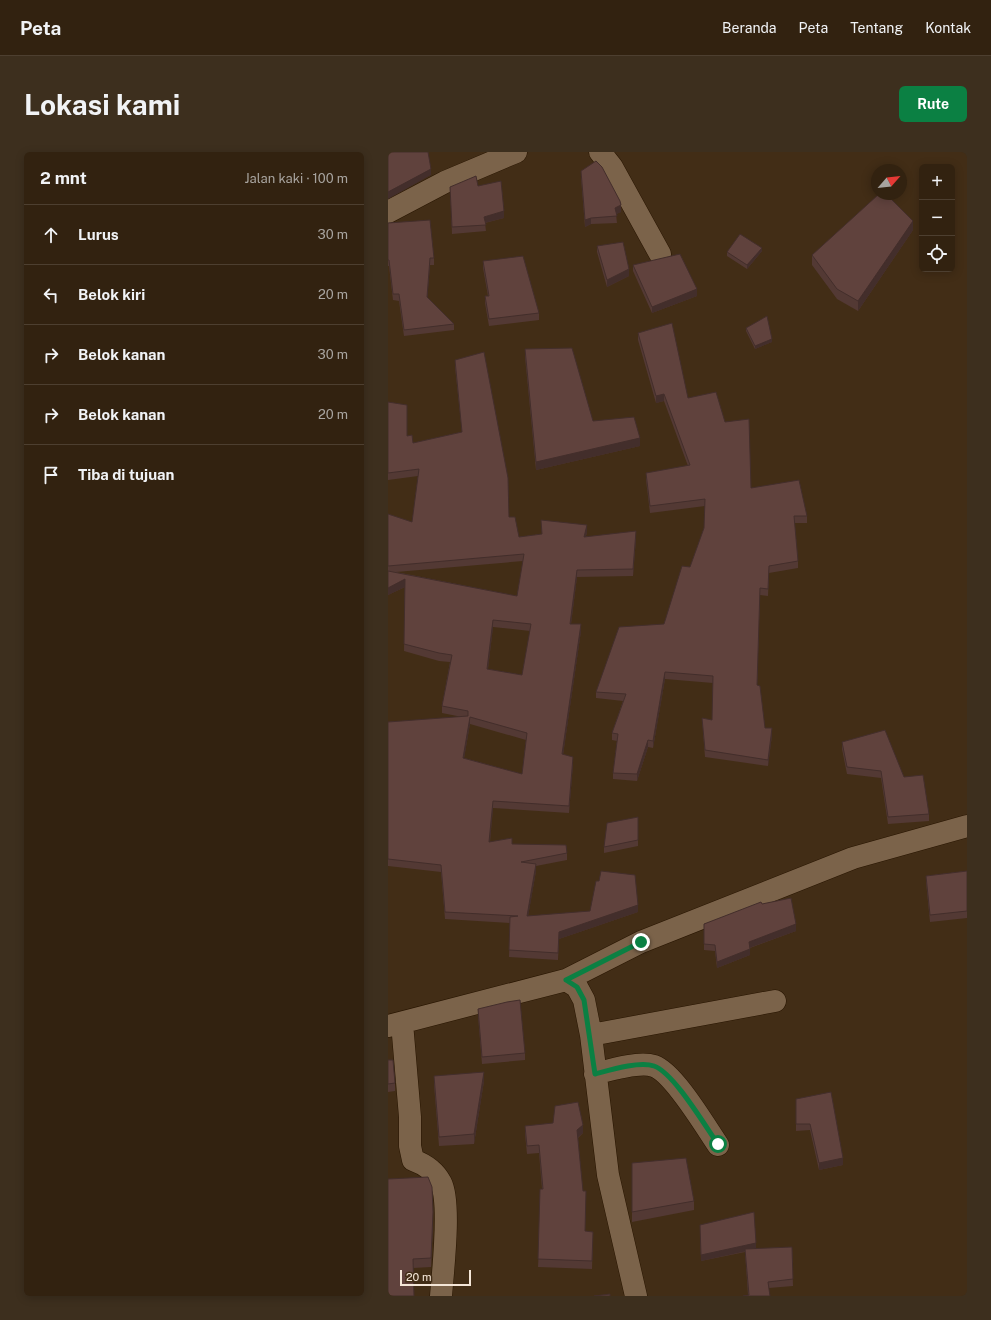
<!DOCTYPE html>
<html lang="id">
<head>
<meta charset="utf-8">
<style>
  :root { --surface:#322210; --page:#3d2f1e; --text:#f1f3f6; --muted:#a8a49f; --line:#4d3f30; --accent:#0b8043 }
  body { margin:0; font-family:"Public Sans",sans-serif; background:var(--page); color:var(--text) }
  .controls { position:absolute; right:12px; top:12px; display:grid; overflow:hidden; border-radius:6px; box-shadow:0 2px 10px #0003 }
  .controls button { width:36px; height:36px; display:grid; place-items:center; padding:0; border:0; border-bottom:1px solid var(--line); background:var(--surface); color:var(--text); font:20px sans-serif }
  .compass { position:absolute; left:483px; top:12px; width:36px; height:36px; border-radius:50%; background:var(--surface); box-shadow:0 2px 10px #0003; rotate:62deg }
  .scale { position:absolute; left:12px; bottom:10px; width:71px; box-sizing:border-box; padding-left:4px; border:2px solid #f4e6d8; border-top:0; font-size:11px; line-height:14px; white-space:nowrap; color:#f4e6d8; -webkit-text-stroke:3px #422d16; paint-order:stroke }
  .stop { position:absolute; width:12px; height:12px; margin:-9px; border:3px solid #0b8043; border-radius:50%; background:#fff }
  .stop.end { background:#0b8043; border-color:#fff; box-shadow:0 1px 4px #0008 }
  .list { margin:0; padding:0; list-style:none }
  h2 { display:flex; justify-content:space-between; align-items:center; height:52px; margin:0; padding:0 16px; font-size:17px }
  h2 small { font-size:13px; font-weight:400; color:var(--muted) }
  .list li { display:grid; grid-template-columns:26px 1fr auto; gap:12px; align-items:center; box-sizing:border-box; height:60px; padding:0 16px; border-top:1px solid var(--line) }
  .list b { display:block; font-size:15px; white-space:nowrap }
  .list em { font-size:13px; font-style:normal; color:var(--muted) }
  .icon { flex:none; width:22px; height:22px; fill:none; stroke:currentColor; stroke-width:2; stroke-linecap:round; stroke-linejoin:round }
  .map { position:relative; flex:none; width:579px; height:1144px; overflow:hidden; border-radius:6px }
  header { display:flex; align-items:center; gap:24px; box-sizing:border-box; height:56px; padding:0 20px; background:var(--surface); border-bottom:1px solid var(--line) }
  header strong { font-size:19px }
  nav { display:flex; gap:22px; margin-inline-start:auto; font-size:14px }
  .intro { display:flex; align-items:center; justify-content:space-between; box-sizing:border-box; height:96px; padding:0 24px }
  h1 { margin:0; font-size:28px }
  .button { padding:10px 18px; border-radius:6px; background:var(--accent); color:#fff; font-size:14px; font-weight:700 }
  main { display:flex; gap:24px; padding:0 24px }
  aside { flex:1; background:var(--surface); border-radius:6px; box-shadow:0 2px 10px #0003 }
  .map>svg:first-child { display:block }
  .lines { fill:none; stroke-linecap:round; stroke-linejoin:round }
  .street-casing { stroke:#281500; stroke-width:23 }
  .street { stroke:#7b634a; stroke-width:22 }
  .wall { fill:#533934; fill-rule:evenodd }
  .shaded-wall { fill:#432e2b }
  .building { fill:#60423d; stroke:#432e2b; fill-rule:evenodd }
  .route { stroke:#0b8043; stroke-width:5 }
</style>
</head>
<body>
<header>
<strong>Peta</strong>
<nav><a>Beranda</a><a>Peta</a><a>Tentang</a><a>Kontak</a></nav>
</header>
<div class="intro"><h1>Lokasi kami</h1><a class="button">Rute</a></div>
<main>
<aside>
<h2>2 mnt<small>Jalan kaki · 100 m</small></h2>
<ul class="list">
<li><svg class="icon" aria-label="ahead" viewBox="0 0 24 24"><path d="M12 20V5M6 11l6-6 6 6"/></svg><div><b>Lurus</b></div><em>30 m</em></li>
<li><svg class="icon" aria-label="left" viewBox="0 0 24 24"><path d="M17 20v-9H6M10 6l-5 5 5 5"/></svg><div><b>Belok kiri</b></div><em>20 m</em></li>
<li><svg class="icon" aria-label="right" viewBox="0 0 24 24"><path d="M7 20v-9h11M14 6l5 5-5 5"/></svg><div><b>Belok kanan</b></div><em>30 m</em></li>
<li><svg class="icon" aria-label="right" viewBox="0 0 24 24"><path d="M7 20v-9h11M14 6l5 5-5 5"/></svg><div><b>Belok kanan</b></div><em>20 m</em></li>
<li><svg class="icon" aria-label="arrive" viewBox="0 0 24 24"><path d="M6 21V4h12l-3 4 3 4H6"/></svg><div><b>Tiba di tujuan</b></div></li>
</ul>
</aside>
<div class="map">
<svg width="579" height="1144" viewBox="0 0 579 1144">
  <rect width="100%" height="100%" fill="#422d16"/>
  <g class="lines">
    <!-- street casing -->
    <g class="street-casing">
      <path id="street" d="M212,0L224,15L272,102
        M0,60L57,30L128,0
        M178,828L189,835L196,848L203,883L220,1023L248,1144
        M14,871L22,965V994L25,1008C36,1012 47,1019 53,1031C63,1051 55,1118 53,1144
        M0,874L178,828L253,790L465,706L579,674
        M203,883L387,849
        M207,922C222,918 251,909 266,914C286,921 317,974 330,993"/>
    </g>
    <!-- street -->
    <use href="#street" class="street"/>
  </g>
  <!-- wall -->
  <path class="wall" d="M193,19L233,60L228,62L229,71L203,72L197,75L193,26Z
    M90,34L116,66L97,71L98,79L64,82L62,35Z
    M0,71L46,106V113H42L39,146L66,172V178L16,184L11,149L5,148L1,114H0Z
    M525,78L470,159L449,147L424,113V103Z
    M209,94L241,124L219,135L209,100Z
    M374,99L359,117L339,104V100Z
    M95,109L151,161V168L101,174L97,151V144H100L95,116Z
    M245,113L309,144L264,161L245,119Z
    M358,176L384,190L367,197L358,179Z
    M250,181L300,246L337,270L363,336L419,364V371H406L410,409V416L381,421L380,444L372,443L369,533L377,576L384,583L380,614L317,605L314,566L324,568L325,531L277,527L265,596L260,595L249,629L225,627V621L229,589L224,588V581L235,549L208,546V540L276,472L302,415L316,376L317,354L262,361L258,328V321L300,314L276,249L268,251L250,188Z
    M137,197L205,269L252,294L148,318L137,205Z
    M67,208L121,365L131,385L154,382L153,368L199,380L198,384L248,386L245,424L189,425L183,472L193,479L175,603L185,612L181,661L105,656L102,690L124,692L179,701V708L148,714V719L140,764L250,760L171,787L170,808L121,805L122,771L57,767L53,720L0,714V570L74,565L54,561V554L62,510L51,509L16,499L17,435L0,443V362L24,370L30,324L0,328V250L19,284L25,291L74,280L67,215ZM135,409L129,444L8,420ZM105,475L142,479L134,523L100,517ZM82,572L138,588L134,622L76,606Z
    M454,590L516,625L541,662V669L500,672L493,626L459,622L454,597Z
    M250,665V694L216,701V695Z
    M579,719V766L542,770L538,730V724Z
    M374,752L408,779L362,796V803L329,816L327,799L316,798V772Z
    M90,857L137,901V908L94,912L90,864Z
    M0,908L7,931V939L0,940Z
    M46,924L96,929L86,992L51,994L46,933Z
    M408,947L455,1013L431,1018L422,978L408,979Z
    M137,974L195,981L190,986L197,1079L205,1080L204,1117L150,1115L154,1037L151,1001L139,1002L137,982Z
    M244,1011L306,1049V1058L244,1070Z
    M45,1069L43,1115L25,1116L0,1144Z
    M312,1073L368,1097L404,1095L405,1134L381,1136L360,1143L357,1100L313,1109Z"/>
  <!-- shaded-wall -->
  <path class="shaded-wall" d="M43,17V23L0,47V40Z
    M233,53V60L227,63V56Z
    M116,59V66L96,71V65Z
    M203,66V72L197,75V68Z
    M525,69V78L470,159V149Z
    M374,96V99L359,117V113Z
    M42,106V113L39,152V145Z
    M241,117V124L219,135V128Z
    M309,137V144L264,161V155Z
    M384,187V190L367,197V194Z
    M276,242V249L268,251V244Z
    M252,286V294L148,318V310Z
    M199,373V380L196,392V385Z
    M248,379V386L245,424V417Z
    M189,418V425L182,479V472Z
    M17,427V435L0,443V436Z
    M105,468V475L99,524V517Z
    M193,472V479L174,610V602Z
    M277,520V527L265,596V589Z
    M82,565V572L75,613V606Z
    M384,576V583L380,614V608Z
    M260,588V595L249,629V622Z
    M185,605V612L181,661V654Z
    M105,649V656L101,697V690Z
    M148,712V719L139,771V764Z
    M250,753V760L171,787L170,808L171,780Z
    M408,772V779L361,796V790Z
    M362,797V803L329,816V810Z
    M96,920V929L86,992V982Z
    M195,973V981L189,986V978Z
    M455,1006V1013L431,1018V1011Z
    M45,1060V1069L43,1115V1106Z
    M368,1091V1097L313,1109V1103Z"/>
  <!-- building -->
  <path class="building" d="M0,0H40L43,17L0,40Z
    M208,9L214,15L232,49L233,53L227,56L229,64L203,66L197,68L193,19Z
    M88,24L90,34L113,29L116,59L96,65L98,73L64,75L62,35Z
    M491,42H498L525,69L470,149L449,137L424,103Z
    M42,68L46,106H42L39,145L66,172L16,178L11,142H5L1,108H0V71Z
    M352,82L374,96L359,113L339,100Z
    M235,90L241,117L219,128L209,94Z
    M292,102L309,137L264,155L245,113Z
    M135,104L151,161L101,167L97,144H101L95,109Z
    M379,164L384,187L367,194L358,176Z
    M284,171L300,246L328,240L337,270L361,267L363,336L411,328L419,364H406L410,409L381,414L380,437L372,436L369,533L372,534L377,576H384L380,608L317,598L314,566L324,568L325,524L277,520L265,589L260,588L249,622L225,621L230,582L224,581L238,542L208,540L231,475L276,472L294,414L302,415L316,376L317,347L262,354L258,321L302,313L276,242L268,244L250,181Z
    M184,196L205,269L246,265L252,286L148,310L137,197Z
    M96,200L120,326L121,365H127L131,385L154,382L153,368L199,373L196,385L248,379L245,417L189,418L182,472H193L174,602L185,605L181,654L105,649L101,690L124,686V692L178,693L179,701L133,710L148,712L139,764L202,759L208,729H211L213,719L247,723L250,753L171,780L170,801L121,798L122,765L130,764L57,760L53,713L0,707V570L80,564V559L54,554L64,503L51,501L16,492L17,427L0,436V419L129,444L136,402L0,414V362L24,370L31,317L0,321V250L19,253V284L24,283L25,291L74,280L67,208ZM105,468L143,472L134,523L99,517ZM82,565L139,581L134,622L75,606Z
    M497,578L516,625L535,623L541,662L500,665L493,619L459,615L454,590Z
    M250,665V688L216,695L219,671Z
    M579,719V759L542,763L538,724Z
    M403,746L408,772L361,790L362,797L329,810L327,793L316,792V772L373,750L374,752Z
    M132,848L137,901L94,905L90,857L119,850Z
    M0,908H5L7,931L0,932Z
    M96,920L86,982L51,985L46,924Z
    M443,940L455,1006L431,1011L422,972H408V947Z
    M190,950L195,973L189,978L195,1039H198L197,1079L205,1080L204,1109L150,1107L152,1037H155L151,993L139,994L137,974L165,971L167,954Z
    M298,1006L306,1049L244,1060V1011Z
    M40,1025L44,1035L45,1060L43,1106L25,1107L26,1144H0V1027Z
    M366,1060L368,1091L313,1103L312,1073Z
    M404,1095L405,1127L380,1130L382,1144H355L361,1143L357,1097Z
    M222,1142V1144H206Z"/>
  <g class="lines">
    <!-- route -->
    <path class="route" d="M253,790L178,828L189,835L196,848L207,922C222,918 251,909 266,914C286,921 317,974 330,992"/>
  </g>
</svg>
<div class="controls">
<button>+</button>
<button>−</button>
<button><svg class="icon" aria-label="locate" viewBox="0 0 24 24"><circle cx="12" cy="12" r="6"/><path d="M12 2v4M12 18v4M2 12h4M18 12h4"/></svg></button>
</div>
<svg class="compass" viewBox="-18 -18 36 36"><path d="M0-13l5 13h-10z" fill="#e53935"/><path d="M0 13l5-13h-10z" fill="#a8a49f"/></svg>
<div class="scale">20 m</div>
<div class="stop" style="left:330px;top:992px"></div>
<div class="stop end" style="left:253px;top:790px"></div>
</div>
</main>
</body>
</html>
